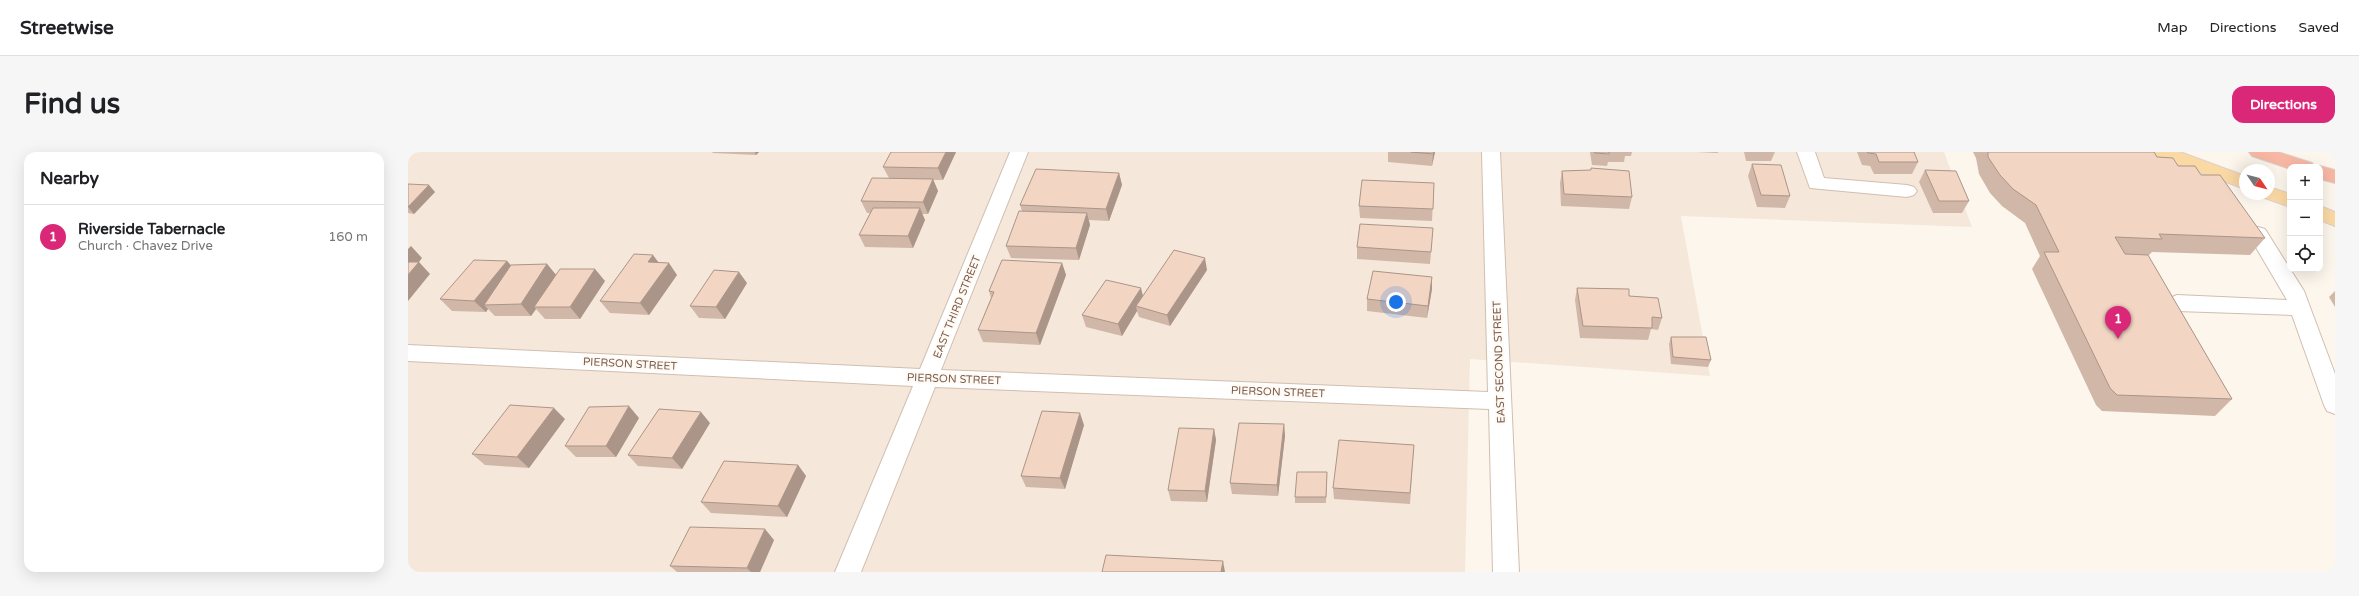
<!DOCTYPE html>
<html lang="en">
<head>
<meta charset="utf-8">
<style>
  :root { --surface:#fff; --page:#f6f6f6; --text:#202124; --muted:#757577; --line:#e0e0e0; --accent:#db2777 }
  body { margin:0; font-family:"Varela Round",sans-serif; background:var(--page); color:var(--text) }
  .controls { position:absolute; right:12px; top:12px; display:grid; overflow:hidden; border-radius:8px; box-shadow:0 4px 16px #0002 }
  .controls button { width:36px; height:36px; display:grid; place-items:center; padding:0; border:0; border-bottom:1px solid var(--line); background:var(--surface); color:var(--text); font:20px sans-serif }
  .compass { position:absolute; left:1831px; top:12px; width:36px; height:36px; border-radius:50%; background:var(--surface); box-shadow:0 4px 16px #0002; rotate:125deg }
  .you { position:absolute; left:988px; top:150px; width:14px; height:14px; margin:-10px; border:3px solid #fff; border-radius:50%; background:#1a73e8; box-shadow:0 0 0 6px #1a73e833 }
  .badge { display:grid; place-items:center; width:26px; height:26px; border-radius:50%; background:var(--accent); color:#fff; font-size:13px; font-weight:700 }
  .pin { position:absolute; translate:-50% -33px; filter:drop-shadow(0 1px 2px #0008) }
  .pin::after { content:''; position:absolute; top:21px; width:14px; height:12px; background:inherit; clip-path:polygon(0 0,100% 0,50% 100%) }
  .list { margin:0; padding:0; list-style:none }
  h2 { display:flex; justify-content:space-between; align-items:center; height:52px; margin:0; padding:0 16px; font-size:17px }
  h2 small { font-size:13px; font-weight:400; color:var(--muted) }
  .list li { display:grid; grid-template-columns:26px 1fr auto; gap:12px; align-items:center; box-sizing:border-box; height:64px; padding:0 16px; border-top:1px solid var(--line) }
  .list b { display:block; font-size:15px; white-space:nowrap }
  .list p { margin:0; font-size:13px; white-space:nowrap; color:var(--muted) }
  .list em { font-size:13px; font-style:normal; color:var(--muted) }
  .icon { flex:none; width:22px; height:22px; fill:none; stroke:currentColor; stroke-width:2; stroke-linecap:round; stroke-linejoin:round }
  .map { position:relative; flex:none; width:1927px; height:420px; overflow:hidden; border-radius:12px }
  header { display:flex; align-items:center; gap:24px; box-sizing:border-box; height:56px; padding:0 20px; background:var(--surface); border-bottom:1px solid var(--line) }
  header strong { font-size:19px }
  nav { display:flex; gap:22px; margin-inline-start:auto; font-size:14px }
  .intro { display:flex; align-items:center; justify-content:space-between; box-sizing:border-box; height:96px; padding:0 24px }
  h1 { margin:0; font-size:28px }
  .button { padding:10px 18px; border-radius:12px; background:var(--accent); color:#fff; font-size:14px; font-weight:700 }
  main { display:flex; gap:24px; padding:0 24px }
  aside { flex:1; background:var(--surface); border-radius:12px; box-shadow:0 4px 16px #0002 }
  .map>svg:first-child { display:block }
  .residential { fill:#f5e8da }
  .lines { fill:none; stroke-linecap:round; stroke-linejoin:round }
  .minor-casing { stroke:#d1beb0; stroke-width:2 }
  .major-casing { stroke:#dad1cd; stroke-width:2 }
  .highway-casing { stroke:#dad1cd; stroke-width:2 }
  .minor { fill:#fff; fill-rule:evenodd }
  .major { fill:#fbd9a5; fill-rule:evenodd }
  .highway { fill:#f7b7a3; fill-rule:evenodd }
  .wall { fill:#d1b7a8 }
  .shaded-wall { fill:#aa9588 }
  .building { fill:#f3d5c3; stroke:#aa9588 }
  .labels { text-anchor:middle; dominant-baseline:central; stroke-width:4; stroke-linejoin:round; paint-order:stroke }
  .street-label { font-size:11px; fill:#7a5c4d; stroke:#fffaf3 }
</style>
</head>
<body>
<header>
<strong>Streetwise</strong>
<nav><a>Map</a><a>Directions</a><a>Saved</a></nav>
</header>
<div class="intro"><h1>Find us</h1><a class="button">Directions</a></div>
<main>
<aside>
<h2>Nearby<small></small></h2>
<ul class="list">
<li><span class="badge">1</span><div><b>Riverside Tabernacle</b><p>Church · Chavez Drive</p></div><em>160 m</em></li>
</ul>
</aside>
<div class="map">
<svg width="1927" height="420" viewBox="0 0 1927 420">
  <rect width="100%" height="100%" fill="#fdf6ec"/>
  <!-- residential -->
  <path class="residential" d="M0,0H1536L1564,75L1273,64L1302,224L1062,207L1057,420H0Z"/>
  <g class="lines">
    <!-- minor casing -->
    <g class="minor-casing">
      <path id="minor" d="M602,0H620L533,218L1080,240L1074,0H1092L1111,420H1085L1081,257L527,235L453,420H427L505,234L0,209V193L512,217Z
        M1389,0H1407L1416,26L1499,33L1506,35L1509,39L1506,43L1499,45L1402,36Z
        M1850,75L1857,77L1896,139L1927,222V262L1919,259L1916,253L1884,163L1769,159L1762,156L1759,151L1762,146L1769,143L1879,148L1840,82L1843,77Z"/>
    </g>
    <!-- major casing -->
    <g class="major-casing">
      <path id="major" d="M1745,0H1772L1837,24V37L1748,4Z
        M1861,35L1882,42V55L1854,45L1852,42H1861Z
        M1912,54L1927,60V74L1912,68Z"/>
    </g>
    <!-- highway casing -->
    <g class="highway-casing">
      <path id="highway" d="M1841,0H1870L1904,11L1906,15L1882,17L1844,4Z
        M1912,14L1927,18V31L1912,27V15H1908Z"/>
    </g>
    <!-- minor -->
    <use href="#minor" class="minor"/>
    <!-- major -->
    <use href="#major" class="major"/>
    <!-- highway -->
    <use href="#highway" class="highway"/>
  </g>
  <!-- wall -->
  <path class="wall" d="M304,0H351L348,3L305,1Z
    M548,0L535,28H525L530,39L520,62H514L517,68L505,96L457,95L451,83L462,61H459L453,49L481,26L475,15Z
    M980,0H1027L1024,14L980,10Z
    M1182,0H1224L1223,4H1217L1216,10H1200L1199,14L1184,13Z
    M1288,0H1311L1309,1Z
    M1336,0H1367L1363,9H1338Z
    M1449,0H1506L1510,10L1504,22H1466L1462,14L1454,13Z
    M1565,0H1746L1749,5L1793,23L1857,86L1842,103L1744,100L1740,104L1824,247L1807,264L1694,259L1688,253L1624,117L1632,104L1617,71L1594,54L1582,41L1571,22L1568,6Z
    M1344,12L1382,44L1377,56L1349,55L1340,24Z
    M1183,16L1224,45L1221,57L1153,54L1152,31L1154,19L1183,18Z
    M1517,18L1561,49L1554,61H1525L1511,30Z
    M711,21L714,33L701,69L681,68L682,73L671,108L603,106L598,94L614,59L612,53Z
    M1026,31L1024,69L952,66L951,54Z
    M0,32L27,40L6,62L0,61Z
    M1025,76L1022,112L949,107V95Z
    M99,109L103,114L139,112L148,123L197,129L172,167H137L128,157L123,164H87L80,157L78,160L44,159L32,147Z
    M251,110L269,123L241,163L202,161L192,149Z
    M654,111L658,123L632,193L575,190L570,178L583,146L581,139Z
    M799,118L762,174L731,165L729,159L714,184L678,175L674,163L735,143Z
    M1024,125V137L1019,166L959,159V147Z
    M339,131L317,167L291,166L282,154Z
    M1169,136L1221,144L1254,166L1250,178L1243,177L1240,188L1172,186L1167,148Z
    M1927,139V155L1921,145Z
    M1263,185L1303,208L1300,215L1263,212L1261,192Z
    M231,266L208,305H168L157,294Z
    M157,267L121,316L77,313L64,302Z
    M302,271L274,317L230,314L220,303Z
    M876,272L877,284L870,344L824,342L822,331Z
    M676,273L657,337L618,335L613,324Z
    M806,277L808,288L799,350L763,349L760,338Z
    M1006,293L1002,352L926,347L925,336Z
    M390,313L398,324L379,365L303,361L293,350Z
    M919,320V326L918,351H887V345Z
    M366,388L352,420H269L262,414Z"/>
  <!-- shaded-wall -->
  <path class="shaded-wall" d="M347,0H351L348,3Z
    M538,0H548L535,28L530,16Z
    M1026,0H1027L1024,14L1025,2Z
    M711,21L714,33L701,69L698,57Z
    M525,27L530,39L520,62L515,50Z
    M21,33L27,40L6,62L0,55Z
    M512,56L517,68L505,96L500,84Z
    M679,61L682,73L671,108L668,96Z
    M3,94L14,106L11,110L22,122L0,149V97Z
    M245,103L254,115L240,110Z
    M797,106L799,118L762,174L759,163Z
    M99,109L110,121L76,153L80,157L78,160L66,149Z
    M261,111L269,123L241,163L232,151Z
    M654,111L658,123L632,193L628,181Z
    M139,112L149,124L126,155L128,157L123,164L113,152Z
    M187,117L197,129L172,167L162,155Z
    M331,120L339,131L317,167L308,155Z
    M1024,125V137L1019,166L1020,154Z
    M733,136L736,148L728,154L729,159L714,184L710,172Z
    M221,254L231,266L208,305L198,294Z
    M146,256L157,267L121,316L109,305Z
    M293,260L302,271L274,317L264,306Z
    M672,261L676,273L657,337L652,326Z
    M876,272L877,284L870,344L869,333Z
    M806,277L808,288L799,350L797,339Z
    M390,313L398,324L379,365L370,354Z
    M357,377L366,388L352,420H343L339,416Z
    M815,409L817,420H813Z"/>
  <!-- building -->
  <path class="building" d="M483,0H538L530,16L475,15Z
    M1003,0H1026L1025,2Z
    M1186,0H1201V2L1187,1Z
    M1459,0H1506L1510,10H1471L1468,2L1460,1Z
    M1580,0H1746L1749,5L1765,6L1770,14H1787L1793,23H1812L1857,86L1751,82L1754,87L1707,85L1717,102L1740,103L1824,247L1709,243L1702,236L1636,100H1651L1628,53L1605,37L1592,23L1580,5Z
    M1344,12L1373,13L1382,44L1353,43Z
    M1183,16L1221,19L1224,45L1156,42L1154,19L1183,18Z
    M628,17L711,21L698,57L612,53Z
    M1517,18L1548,19L1561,49H1531Z
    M464,26L525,27L515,50L453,49Z
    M954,28L1026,31L1025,57L951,54Z
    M0,32L21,33L0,55Z
    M465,56H512L500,84L451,83Z
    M611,59L679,61L668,96L598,94Z
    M952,72L1025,76L1023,100L949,95Z
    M766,98L797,106L759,163L728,154Z
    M226,102L245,103L240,110L261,111L232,151L192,149Z
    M66,108L99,109L66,149L32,147Z
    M594,108L654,111L628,181L570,178L586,140L581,139Z
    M0,110H11L0,123Z
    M139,112L113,152L76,153L103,113Z
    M152,117H187L162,155H126Z
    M306,118L331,120L308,155L282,154Z
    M965,119L1024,125L1020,154L959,147Z
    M698,128L733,136L710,172L674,163Z
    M1169,136L1221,137V144L1250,146L1254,166L1244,165V176L1175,174Z
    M1263,185H1298L1303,208L1265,205Z
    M102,253L146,256L109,305L64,302Z
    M221,254L198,294H157L181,255Z
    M251,257L293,260L264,306L220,303Z
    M634,259L672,261L652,326L613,324Z
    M831,271L876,272L869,333L822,331Z
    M771,276L806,277L797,339L760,338Z
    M931,288L1006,293L1002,341L925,336Z
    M316,309L390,313L370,354L293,350Z
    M889,320H919L918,345H887Z
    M282,375L357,377L339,416L262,414Z
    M698,403L815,409L813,420H694Z"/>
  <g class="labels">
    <!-- street labels -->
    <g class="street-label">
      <text transform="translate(549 155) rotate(-68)">EAST THIRD STREET</text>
      <text transform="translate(1091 210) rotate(-92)">EAST SECOND STREET</text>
      <text transform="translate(222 212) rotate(3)">PIERSON STREET</text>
      <text transform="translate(546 227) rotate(2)">PIERSON STREET</text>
      <text transform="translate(870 240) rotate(2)">PIERSON STREET</text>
    </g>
  </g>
</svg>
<div class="controls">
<button>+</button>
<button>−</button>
<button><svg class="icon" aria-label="locate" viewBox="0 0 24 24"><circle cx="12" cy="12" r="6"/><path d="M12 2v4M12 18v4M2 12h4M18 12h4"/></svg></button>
</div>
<svg class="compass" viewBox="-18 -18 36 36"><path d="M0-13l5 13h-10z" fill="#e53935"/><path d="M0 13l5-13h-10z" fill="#757577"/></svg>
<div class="you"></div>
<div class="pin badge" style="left:1710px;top:187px">1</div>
</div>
</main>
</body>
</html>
